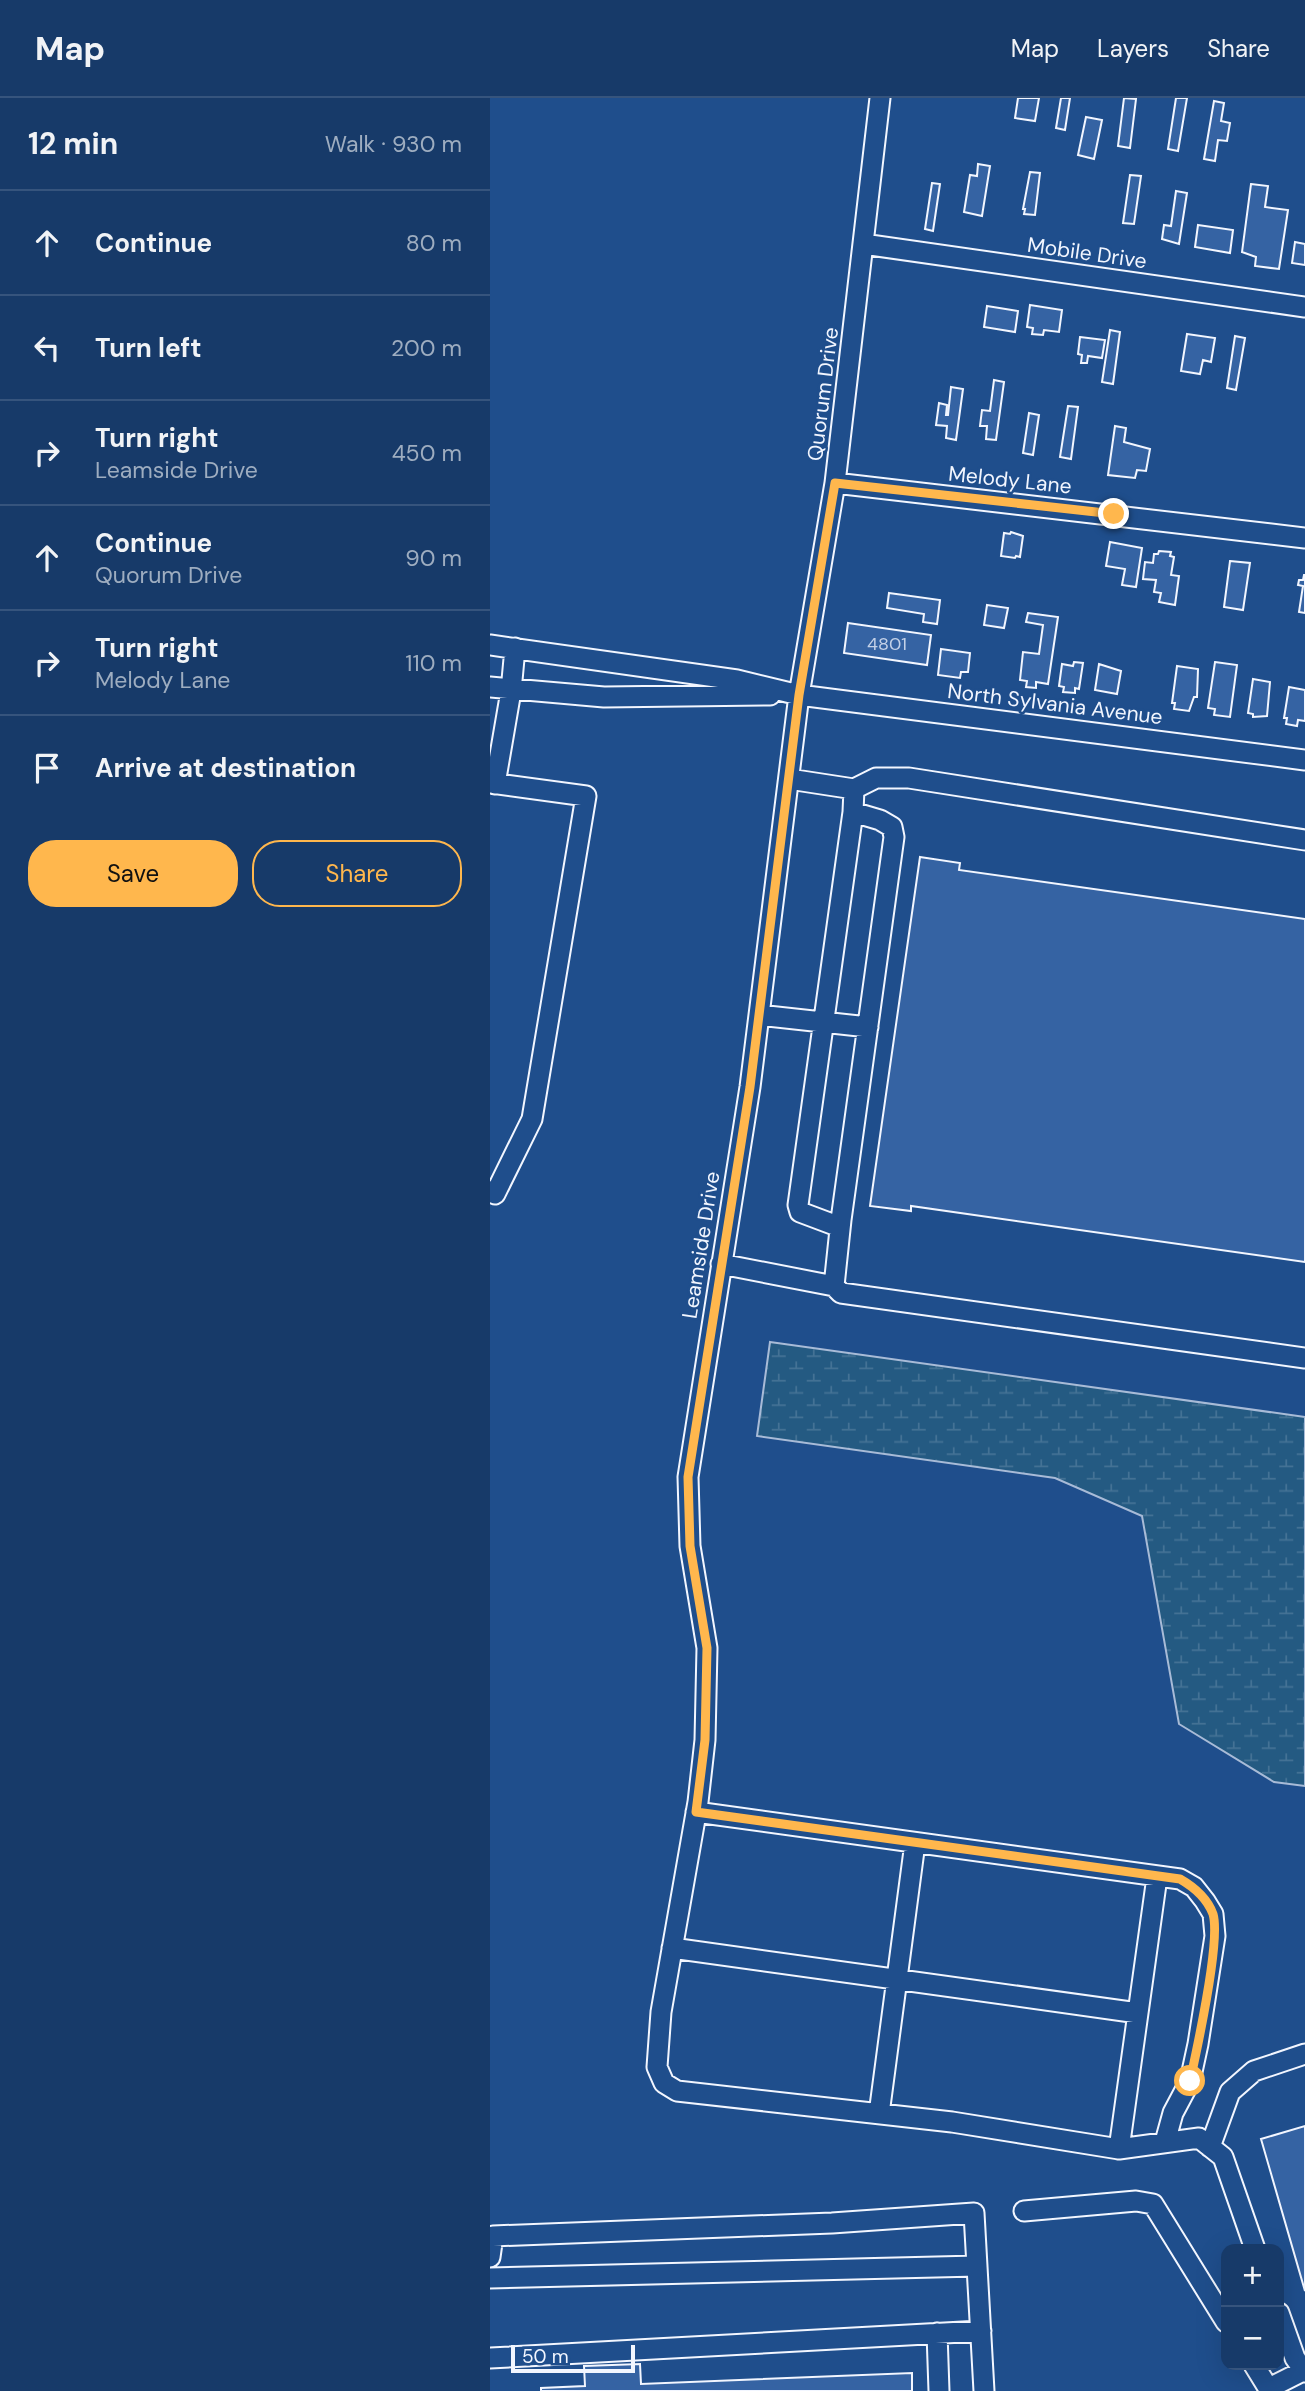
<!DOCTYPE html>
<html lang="en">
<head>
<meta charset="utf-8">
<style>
  :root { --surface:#173a69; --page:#20416f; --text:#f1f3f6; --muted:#9eadc0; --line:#36547d; --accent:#ffb74d }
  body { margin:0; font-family:"DM Sans",sans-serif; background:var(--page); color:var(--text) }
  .controls { position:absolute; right:21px; bottom:21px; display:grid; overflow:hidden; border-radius:14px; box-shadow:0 7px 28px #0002 }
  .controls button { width:63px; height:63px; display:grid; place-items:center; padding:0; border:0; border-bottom:2px solid var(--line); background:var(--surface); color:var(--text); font:35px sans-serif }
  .scale { position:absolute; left:21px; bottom:18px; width:124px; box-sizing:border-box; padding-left:7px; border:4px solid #f2f6ff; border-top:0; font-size:19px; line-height:24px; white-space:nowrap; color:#f2f6ff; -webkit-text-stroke:5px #1f4e8c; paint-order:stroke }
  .stop { position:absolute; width:21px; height:21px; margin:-16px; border:5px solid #ffb74d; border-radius:50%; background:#fff }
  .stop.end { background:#ffb74d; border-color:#fff; box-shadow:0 2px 7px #0008 }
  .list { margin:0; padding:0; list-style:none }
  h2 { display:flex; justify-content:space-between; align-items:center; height:91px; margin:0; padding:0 28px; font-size:30px }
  h2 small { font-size:23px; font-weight:400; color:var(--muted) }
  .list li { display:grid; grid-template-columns:46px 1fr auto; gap:21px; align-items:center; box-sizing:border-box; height:105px; padding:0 28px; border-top:2px solid var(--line) }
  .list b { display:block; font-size:26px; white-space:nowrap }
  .list p { margin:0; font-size:23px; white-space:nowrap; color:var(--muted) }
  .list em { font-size:23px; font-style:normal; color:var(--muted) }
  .actions { display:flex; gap:14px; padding:21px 28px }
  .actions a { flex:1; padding:16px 0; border:2px solid var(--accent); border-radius:28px; text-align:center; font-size:24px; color:var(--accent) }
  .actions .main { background:var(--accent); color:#111 }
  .icon { flex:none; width:38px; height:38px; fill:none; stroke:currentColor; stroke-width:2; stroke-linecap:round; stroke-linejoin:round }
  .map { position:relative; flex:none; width:815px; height:2293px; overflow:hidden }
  header { display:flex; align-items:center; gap:42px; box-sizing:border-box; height:98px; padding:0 35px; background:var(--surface); border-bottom:2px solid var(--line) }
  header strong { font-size:33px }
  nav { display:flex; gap:38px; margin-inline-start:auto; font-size:24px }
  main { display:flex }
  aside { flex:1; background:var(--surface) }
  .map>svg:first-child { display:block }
  .wetland { fill:url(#wetland-marsh); stroke:#a8bbd7; stroke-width:2 }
  .building { fill:#3563a3; stroke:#f2f6ff; stroke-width:2 }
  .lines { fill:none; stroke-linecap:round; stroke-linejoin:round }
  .minor-casing { stroke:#f2f6ff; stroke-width:23 }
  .minor { stroke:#1f4e8c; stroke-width:19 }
  .route { stroke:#ffb74d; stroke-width:9 }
  .labels { text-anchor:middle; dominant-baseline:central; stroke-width:5; stroke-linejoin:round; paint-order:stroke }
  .number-label { font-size:18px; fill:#c3d1e8 }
  .street-label { font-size:21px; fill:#f2f6ff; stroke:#1f4e8c }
</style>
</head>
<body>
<header>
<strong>Map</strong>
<nav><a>Map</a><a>Layers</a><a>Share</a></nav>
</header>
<main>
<aside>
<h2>12 min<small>Walk · 930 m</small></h2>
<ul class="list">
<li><svg class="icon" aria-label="ahead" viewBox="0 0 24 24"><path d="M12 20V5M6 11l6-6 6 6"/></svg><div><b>Continue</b></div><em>80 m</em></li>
<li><svg class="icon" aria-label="left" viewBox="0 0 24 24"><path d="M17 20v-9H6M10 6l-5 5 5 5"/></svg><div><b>Turn left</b></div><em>200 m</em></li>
<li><svg class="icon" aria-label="right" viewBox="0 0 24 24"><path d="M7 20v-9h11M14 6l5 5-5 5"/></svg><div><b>Turn right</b><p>Leamside Drive</p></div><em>450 m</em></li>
<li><svg class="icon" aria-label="ahead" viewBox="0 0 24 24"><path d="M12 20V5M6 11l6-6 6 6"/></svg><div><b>Continue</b><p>Quorum Drive</p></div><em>90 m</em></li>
<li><svg class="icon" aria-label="right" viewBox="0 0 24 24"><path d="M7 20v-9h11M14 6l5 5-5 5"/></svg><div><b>Turn right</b><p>Melody Lane</p></div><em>110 m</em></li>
<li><svg class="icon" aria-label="arrive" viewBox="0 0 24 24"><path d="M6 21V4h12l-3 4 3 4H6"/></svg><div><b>Arrive at destination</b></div></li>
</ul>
<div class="actions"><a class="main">Save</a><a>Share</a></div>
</aside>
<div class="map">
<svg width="815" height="2293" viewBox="0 0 815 2293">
  <defs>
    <pattern id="wetland-marsh" width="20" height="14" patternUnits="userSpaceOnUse" patternTransform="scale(1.75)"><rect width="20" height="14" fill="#245a82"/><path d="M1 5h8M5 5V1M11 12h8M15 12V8" fill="none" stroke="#447295"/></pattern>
  </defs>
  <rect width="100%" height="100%" fill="#1f4e8c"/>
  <!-- wetland -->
  <path class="wetland" d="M280,1244L815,1319V1688L784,1684L689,1626L652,1418L565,1380L267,1338Z"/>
  <!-- building -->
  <path class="building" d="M528,0H549L545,23L525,20Z
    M571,0H580L575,32L566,30Z
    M634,0L646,1L640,50L628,48Z
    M686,0H697L688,53L678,51Z
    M724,3L734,5L731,23L740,25L737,43L728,42L725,63L714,61Z
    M596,19L612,22L604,61L588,57Z
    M488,66L500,68L492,118L474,114L480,77L487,78Z
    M540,74L550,75L545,117L534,116L535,111H533Z
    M640,77L651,78L644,126L633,125Z
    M442,85L450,86L443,133L435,131Z
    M761,86L778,88L775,109L798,112L789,171L765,168L766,159L752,154Z
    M686,93L697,95L689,146L672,141L674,127L681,128Z
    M708,127L743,132L740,155L705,149Z
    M805,144L815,146V167L802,165Z
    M540,207L572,212L569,234L554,232L553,237L542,236L543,230L537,229Z
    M497,208L528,213L525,234L494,229Z
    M620,232L630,234L623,286L612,284Z
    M697,236L725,240L721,264L713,262L710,276L691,273Z
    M745,238L755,240L746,292L737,290Z
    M590,239L615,242L612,260L598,258L597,265H591L592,257L588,256Z
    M504,282L514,284L506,342L496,341L497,328H490L492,312L500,313Z
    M461,289L473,291L466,342L456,340L457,328L446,327L449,305L457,307L456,317H458Z
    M578,308L588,309L581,361L570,359Z
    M539,315L549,317L543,357L533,355Z
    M625,328L636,330L634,344L660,351L656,373L647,372L645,380L618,377Z
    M521,434L533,438L530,459L526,458L525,460L511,458L514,435L520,436Z
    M620,444L652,450L646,489L632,487L635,471L616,468Z
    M669,453L681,454L680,458L684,459L681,477L689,478L685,507L669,504L671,495L664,494L666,482L653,481L655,464L663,465L664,456H668Z
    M740,463L760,465L753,512L734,509Z
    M814,477H815V515L809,514L813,488L808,487L809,482H813Z
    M399,495L450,502L447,526L433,524L434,516L397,510Z
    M497,507L518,510L514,530L494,527Z
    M538,515L568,519L558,586L546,584V590L536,589L537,583L530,582L533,554L549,556L553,527L536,524Z
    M358,525L441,537L437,567L354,555Z
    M451,551L480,555L478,574H471L470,580L448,577Z
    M584,564L593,565L589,591L585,590V595L573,594L574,589L569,588L572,566L583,568Z
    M725,564L747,567L740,619L724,617L725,611L718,610Z
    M609,566L631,573L627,596L605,592Z
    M687,568L708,571L707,599H704L699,613L684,611L685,605H682Z
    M763,581L780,584L777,618L763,619V616L758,615Z
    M799,589L815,592V623L808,622L807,628L796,626L797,620H794Z
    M430,759L470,765L469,772L815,821V1164L421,1108V1113L380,1108Z
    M815,2028V2193L771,2041Z
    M150,2266L151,2286L422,2275V2293H51V2290L95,2288L94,2268Z"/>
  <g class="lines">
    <!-- minor casing -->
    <g class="minor-casing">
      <path id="minor" d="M390,0L345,385L309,597L260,989L198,1379L200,1448L217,1550L215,1642L208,1704L171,1914L167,1969L174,1985L187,1993L462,2024L629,2051L709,2040L733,2059L765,2151
        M373,146L815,209
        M345,385L815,440
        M0,547L247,582L309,597L815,662
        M0,589L114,599L280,597
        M299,681L364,691
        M0,685L96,698L42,1021L5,1096L0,1093
        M5,686L21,593L25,550
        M815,742L419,680H386L364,691L363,714L390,722L402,729L404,739L351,1122L344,1188L351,1195L815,1260
        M269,917L378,929
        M350,1129L310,1114L308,1107L363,714
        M231,1166L344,1188
        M206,1714L690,1781L704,1789L715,1803L723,1816L725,1838L708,1946L700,1983L683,2015L675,2044
        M182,1850L648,1915
        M389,2016L425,1745
        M720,2049L740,1994L764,1973L815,1956
        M629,2051L667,1779
        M534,2113L646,2103L663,2106L736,2224
        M0,2159L3,2138L342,2125L484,2115L494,2293
        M0,2180L487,2168
        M789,2215L805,2260L815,2274
        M447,2235L449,2293
        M0,2260L491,2233
        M764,2267L780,2293
        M779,2290L815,2272"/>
    </g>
    <!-- minor -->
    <use href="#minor" class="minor"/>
  </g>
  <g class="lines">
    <!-- route -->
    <path class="route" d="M624,416L345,385L309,597L260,989L198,1379L200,1448L217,1550L215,1642L206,1714L690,1781C704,1789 717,1800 723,1816C731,1843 707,1951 700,1983"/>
  </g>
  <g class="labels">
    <!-- number labels -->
    <g class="number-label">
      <text x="397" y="546">4801</text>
    </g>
    <!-- street labels -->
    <g class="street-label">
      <text transform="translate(597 155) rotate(8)">Mobile Drive</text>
      <text transform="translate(333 296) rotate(-83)">Quorum Drive</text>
      <text transform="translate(520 382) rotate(6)">Melody Lane</text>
      <text transform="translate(565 606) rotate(7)">North Sylvania Avenue</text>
      <text transform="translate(211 1147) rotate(-81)">Leamside Drive</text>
    </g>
  </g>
</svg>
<div class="controls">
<button>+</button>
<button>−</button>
</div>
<div class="scale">50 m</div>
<div class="stop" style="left:700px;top:1983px"></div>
<div class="stop end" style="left:624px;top:416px"></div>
</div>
</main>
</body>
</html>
